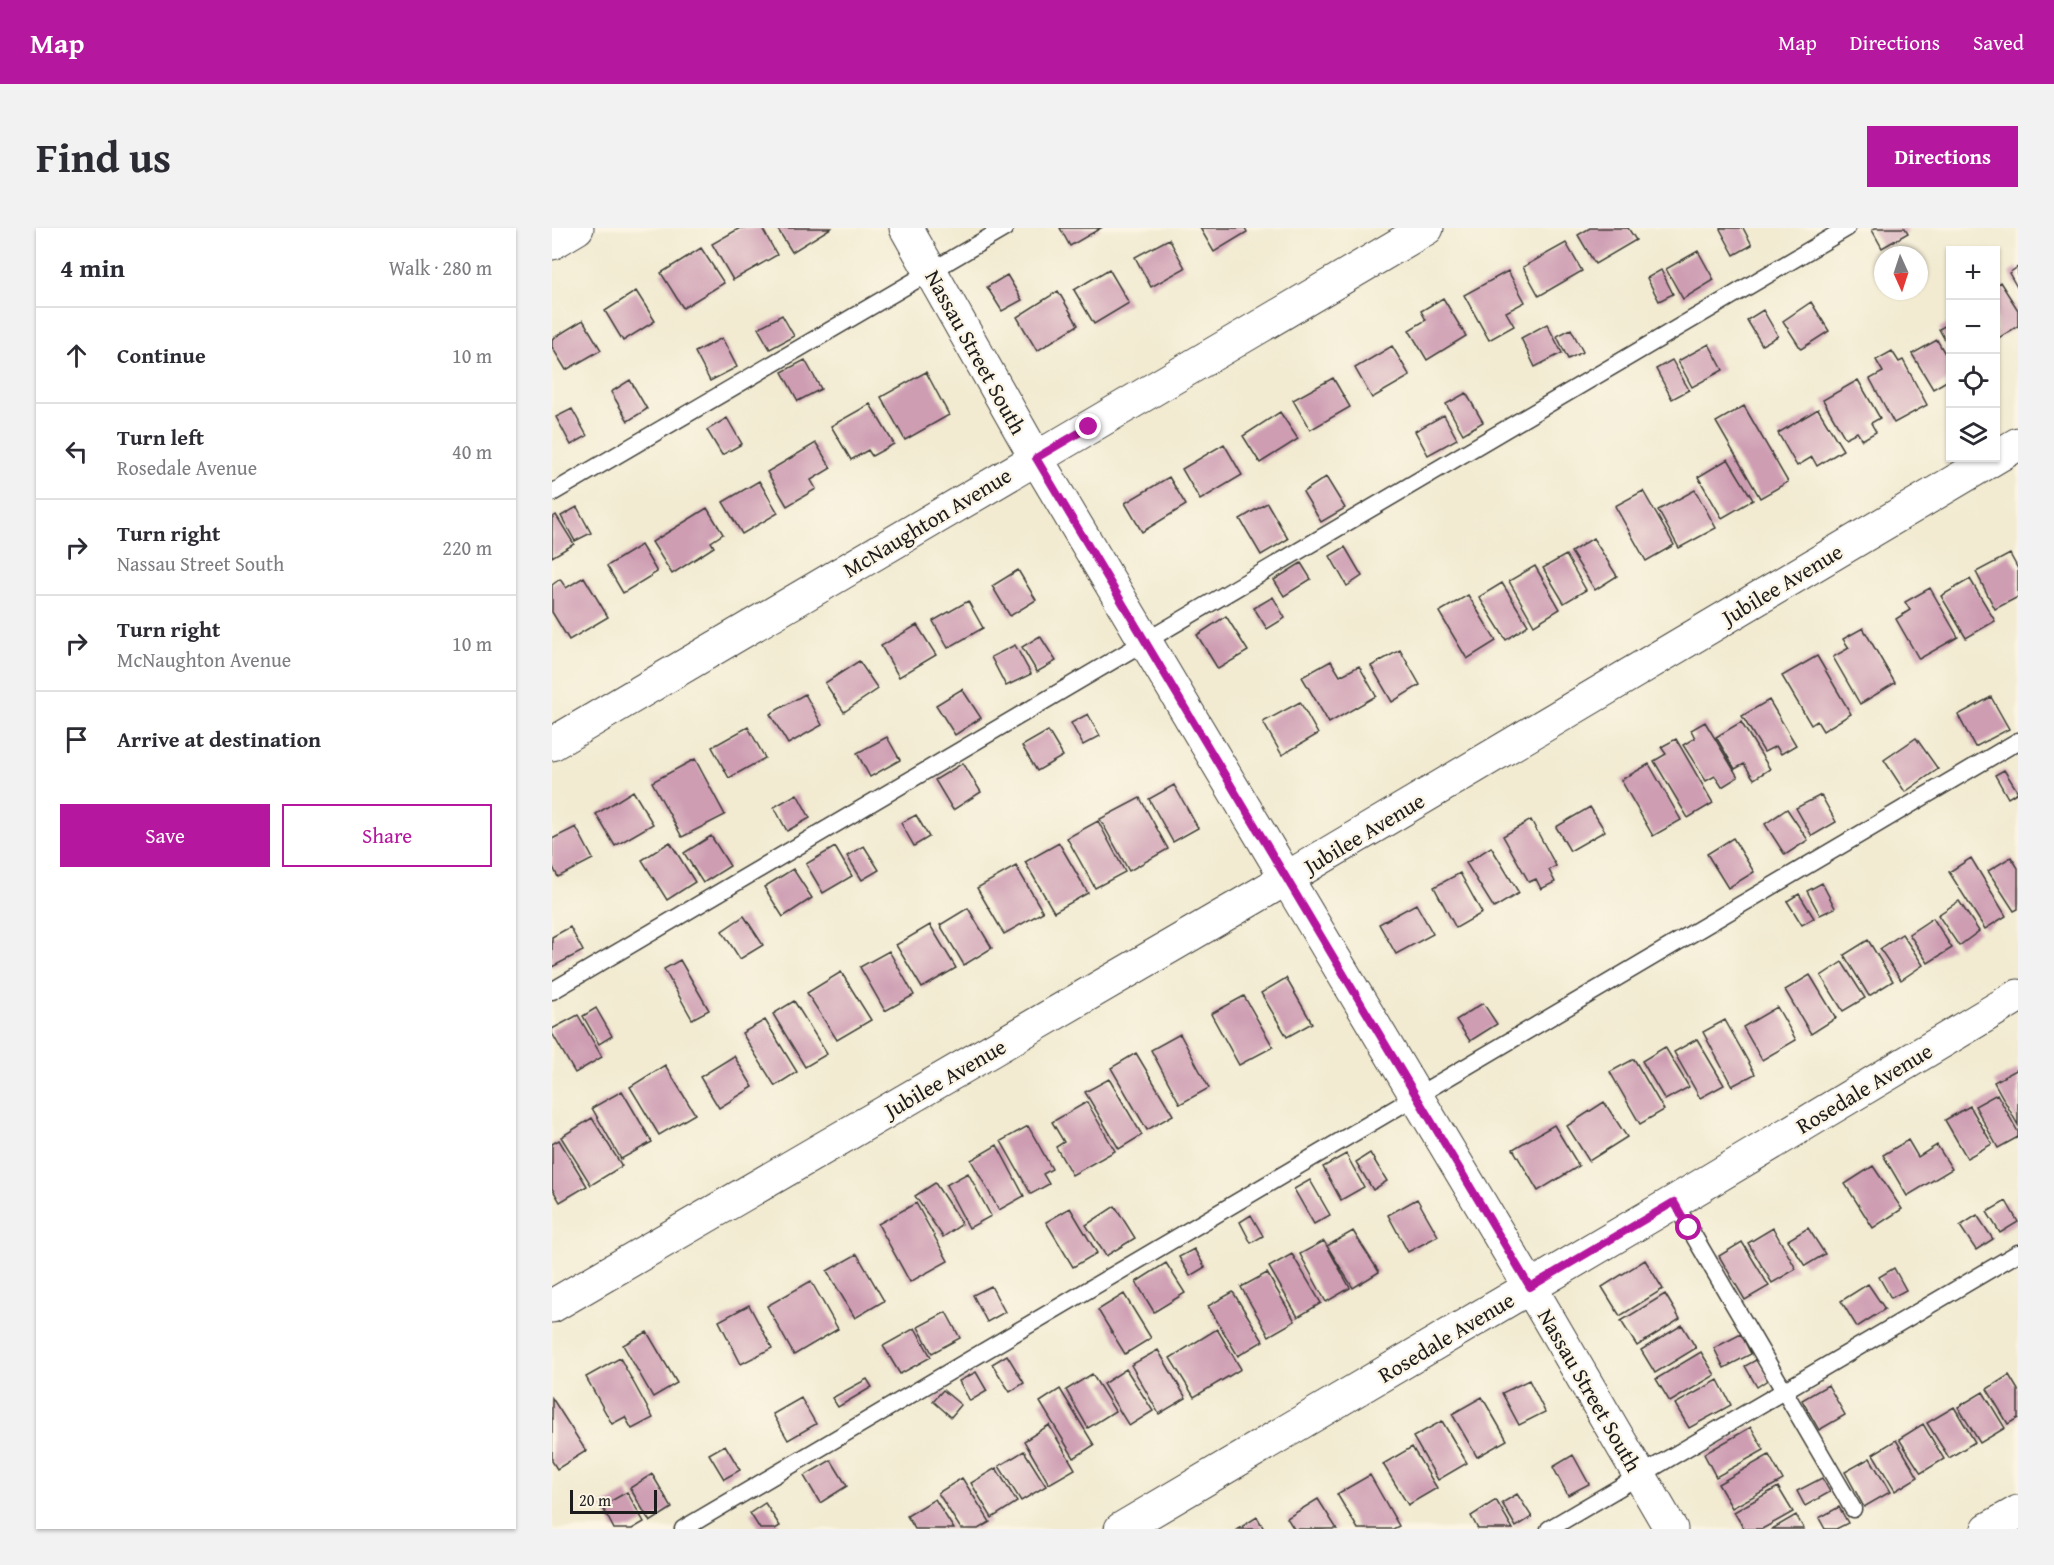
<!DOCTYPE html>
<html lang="en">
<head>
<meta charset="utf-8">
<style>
  :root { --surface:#fff; --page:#f2f2f3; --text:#2b2b33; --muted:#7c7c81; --line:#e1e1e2; --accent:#b5179e }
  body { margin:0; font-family:"Gentium Book Plus",serif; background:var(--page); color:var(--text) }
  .controls { position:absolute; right:18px; top:18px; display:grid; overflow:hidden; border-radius:0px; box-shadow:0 2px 4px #0004 }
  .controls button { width:54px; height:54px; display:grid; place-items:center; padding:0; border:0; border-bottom:2px solid var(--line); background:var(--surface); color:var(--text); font:30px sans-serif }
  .compass { position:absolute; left:1322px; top:18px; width:54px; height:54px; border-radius:50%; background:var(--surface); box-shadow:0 2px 4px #0004; rotate:177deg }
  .scale { position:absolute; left:18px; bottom:15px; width:87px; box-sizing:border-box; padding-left:6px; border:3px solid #1c1c1c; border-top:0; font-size:16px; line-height:21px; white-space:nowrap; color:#1c1c1c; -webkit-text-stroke:4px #fcf5e5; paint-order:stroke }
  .stop { position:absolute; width:18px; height:18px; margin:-14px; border:4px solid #b5179e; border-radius:50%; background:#fff }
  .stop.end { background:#b5179e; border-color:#fff; box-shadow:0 2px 6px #0008 }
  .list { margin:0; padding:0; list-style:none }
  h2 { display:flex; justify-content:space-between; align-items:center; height:78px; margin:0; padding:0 24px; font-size:26px }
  h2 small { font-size:20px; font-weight:400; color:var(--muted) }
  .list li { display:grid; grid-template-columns:39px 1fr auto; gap:18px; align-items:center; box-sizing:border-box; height:96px; padding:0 24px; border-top:2px solid var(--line) }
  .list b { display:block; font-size:22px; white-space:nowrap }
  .list p { margin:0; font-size:20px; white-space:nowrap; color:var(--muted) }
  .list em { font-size:20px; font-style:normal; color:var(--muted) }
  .actions { display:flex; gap:12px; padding:18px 24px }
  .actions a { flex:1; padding:14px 0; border:2px solid var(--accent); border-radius:0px; text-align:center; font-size:21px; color:var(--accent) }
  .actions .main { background:var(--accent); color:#fff }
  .icon { flex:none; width:33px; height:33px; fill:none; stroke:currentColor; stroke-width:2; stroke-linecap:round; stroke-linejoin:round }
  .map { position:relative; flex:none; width:1466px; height:1301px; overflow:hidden; border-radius:0px }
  header { display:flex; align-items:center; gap:36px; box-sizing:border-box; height:84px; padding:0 30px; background:var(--accent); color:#fff }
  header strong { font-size:28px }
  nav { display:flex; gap:33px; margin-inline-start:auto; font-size:21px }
  .intro { display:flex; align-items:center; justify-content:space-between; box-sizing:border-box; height:144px; padding:0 36px }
  h1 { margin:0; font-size:42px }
  .button { padding:15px 27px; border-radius:0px; background:var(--accent); color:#fff; font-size:21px; font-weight:700 }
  main { display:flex; gap:36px; padding:0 36px }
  aside { flex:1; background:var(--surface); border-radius:0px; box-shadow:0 2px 4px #0004 }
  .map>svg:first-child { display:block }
  .building { fill:#ce9db2 }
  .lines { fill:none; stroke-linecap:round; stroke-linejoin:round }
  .lane-casing { stroke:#3c3b37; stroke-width:19 }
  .street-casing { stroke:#3c3b37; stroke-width:35 }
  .secondary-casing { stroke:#3c3b37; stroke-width:35 }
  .lane { stroke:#fff; stroke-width:16 }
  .street { stroke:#fff; stroke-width:33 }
  .secondary { stroke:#fff; stroke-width:33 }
  .route { stroke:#b5179e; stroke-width:8 }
  .labels { text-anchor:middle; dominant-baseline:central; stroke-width:4.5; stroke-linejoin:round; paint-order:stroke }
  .street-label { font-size:22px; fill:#1c1c1c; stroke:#fcf5e5 }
</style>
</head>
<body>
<header>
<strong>Map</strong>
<nav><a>Map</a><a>Directions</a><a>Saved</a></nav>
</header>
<div class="intro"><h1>Find us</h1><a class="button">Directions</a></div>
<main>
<aside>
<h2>4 min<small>Walk · 280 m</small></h2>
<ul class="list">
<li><svg class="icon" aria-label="ahead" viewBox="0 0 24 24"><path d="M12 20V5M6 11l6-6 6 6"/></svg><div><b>Continue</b></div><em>10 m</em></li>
<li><svg class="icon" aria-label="left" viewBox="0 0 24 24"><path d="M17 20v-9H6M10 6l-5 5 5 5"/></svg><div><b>Turn left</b><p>Rosedale Avenue</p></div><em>40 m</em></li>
<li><svg class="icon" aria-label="right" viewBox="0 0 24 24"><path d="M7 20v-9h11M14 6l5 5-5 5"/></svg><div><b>Turn right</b><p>Nassau Street South</p></div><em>220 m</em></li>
<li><svg class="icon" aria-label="right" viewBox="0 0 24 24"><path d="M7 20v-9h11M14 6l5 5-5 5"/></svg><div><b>Turn right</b><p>McNaughton Avenue</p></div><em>10 m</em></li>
<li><svg class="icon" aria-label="arrive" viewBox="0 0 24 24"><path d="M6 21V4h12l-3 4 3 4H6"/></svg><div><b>Arrive at destination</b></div></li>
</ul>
<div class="actions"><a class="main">Save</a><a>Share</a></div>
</aside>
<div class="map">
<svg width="1466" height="1301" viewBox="0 0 1466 1301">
  <rect width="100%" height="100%" fill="#fcf5e5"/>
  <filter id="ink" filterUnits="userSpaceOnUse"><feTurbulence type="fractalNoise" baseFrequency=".0167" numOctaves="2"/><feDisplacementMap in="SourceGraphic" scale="12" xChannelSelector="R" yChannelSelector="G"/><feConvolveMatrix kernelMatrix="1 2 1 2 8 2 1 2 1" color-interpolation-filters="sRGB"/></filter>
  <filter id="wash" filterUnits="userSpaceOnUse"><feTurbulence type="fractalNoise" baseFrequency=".008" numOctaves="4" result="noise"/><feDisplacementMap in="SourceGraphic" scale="24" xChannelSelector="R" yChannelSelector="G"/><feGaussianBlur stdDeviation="1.35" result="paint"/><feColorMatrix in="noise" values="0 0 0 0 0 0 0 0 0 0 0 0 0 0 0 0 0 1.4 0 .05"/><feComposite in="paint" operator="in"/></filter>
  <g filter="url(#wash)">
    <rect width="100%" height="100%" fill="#f2ebd2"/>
    <g id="blocks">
      <!-- building -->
      <path class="building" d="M188,0H210L225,27L181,52L160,16Z
        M225,0H279L240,24Z
        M508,0H549L518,18Z
        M648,0H693L695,4L662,24Z
        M1038,0H1076L1084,12L1043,36L1026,7Z
        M1169,0H1191L1200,17L1182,27L1168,1Z
        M1323,0H1353L1356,5L1330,20L1320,2Z
        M617,11L633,40L599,59L583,29Z
        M1014,15L1030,43L987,68L971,39Z
        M149,20L172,55L131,80L109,45Z
        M1146,23L1162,52L1131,71L1114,41Z
        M1466,39V61L1457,45Z
        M557,41L577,75L542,96L522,62Z
        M1109,42L1121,66L1107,73L1095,50Z
        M956,43L973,74L954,84L962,98L937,112L912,67Z
        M455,47L470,72L450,83L435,59Z
        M1448,54L1466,82V98L1445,111L1444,57Z
        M84,63L103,93L71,113L53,83Z
        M506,63L526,97L485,123L465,89Z
        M891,70L914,108L875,132L857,102L874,92L869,83Z
        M1259,74L1277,103L1249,121L1231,93Z
        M1211,82L1226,108L1210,117L1195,92Z
        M230,87L242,108L218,121L206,100Z
        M31,92L49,122L14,142L0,119V111Z
        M1398,95V121L1387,101Z
        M995,96L1010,125L983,139L969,110Z
        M1019,101L1031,124L1016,131L1005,108Z
        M170,110L185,139L158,153L143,124Z
        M1385,112L1398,134V151L1381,161L1360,126Z
        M1157,116L1171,142L1140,159L1126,133Z
        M840,118L858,148L820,170L803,140Z
        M1340,123L1347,134L1351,132L1375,177L1342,195L1318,151L1331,144L1324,132Z
        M253,132L269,161L246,173L230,144Z
        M1120,132L1137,162L1120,171L1104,141Z
        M374,144L397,187L353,212L329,169Z
        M781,150L798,179L758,202L741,172Z
        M78,152L95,181L76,193L59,164Z
        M1306,152L1328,190L1319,195L1324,204L1310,212L1305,204L1293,210L1271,172Z
        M914,165L931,194L911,206L894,176Z
        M318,176L342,216L320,228L316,222L299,232L279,198Z
        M1192,178L1236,254L1208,270L1164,194Z
        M20,181L35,208L19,217L4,189Z
        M1266,181L1291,222L1265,238L1260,229L1245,238L1226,205Z
        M728,184L746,211L708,235L691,208Z
        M892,187L905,211L876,227L863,203Z
        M175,190L190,216L170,227L155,202Z
        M264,215L279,240L259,252L264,261L235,278L215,244Z
        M672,216L690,247L648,272L630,241Z
        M1176,231L1201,272L1170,290L1146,249Z
        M617,249L634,277L590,304L573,275Z
        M774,249L793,280L769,294L751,264Z
        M207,253L226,285L190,306L171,274Z
        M1143,262L1164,300L1127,320L1106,282Z
        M1091,263L1122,317L1094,333L1063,278Z
        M715,275L736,311L709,327L688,291Z
        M25,279L39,305L23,313L9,288Z
        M155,280L171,306L159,314L162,319L120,346L100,314Z
        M4,287L22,316L0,329V290Z
        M1041,310L1065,348L1043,362L1019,324Z
        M89,317L105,344L71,365L55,338Z
        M793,319L810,348L795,358L778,328Z
        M1458,326L1466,341V369L1443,381L1424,344Z
        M1014,327L1034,362L1012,375L991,340Z
        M749,335L759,351L732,368L722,352Z
        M983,338L1008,381L982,397L957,353Z
        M466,342L484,372L458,388L440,358Z
        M32,349L56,389L17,412L0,384V357L8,351L14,360Z
        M1418,351L1443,393L1414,410L1389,368Z
        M950,355L976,397L954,412L927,369Z
        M1378,360L1406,409L1367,431L1344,391L1358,382L1353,374Z
        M916,367L944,413L915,431L887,384Z
        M721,369L733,390L715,401L702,380Z
        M416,373L431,400L396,420L381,393Z
        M674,388L696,423L666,441L645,407Z
        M365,397L384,427L347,449L329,418Z
        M1311,400L1343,455L1308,476L1281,429L1297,420L1291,411Z
        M488,408L504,433L485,444L470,419Z
        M463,417L479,446L454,458L439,429Z
        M848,422L868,457L840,474L819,438Z
        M1265,428L1299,486L1271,503L1265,493L1259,497L1230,448Z
        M307,433L326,461L292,484L273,455Z
        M779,433L788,448L807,438L824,468L777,495L750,449Z
        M410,461L429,490L403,507L384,477Z
        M253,466L270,497L236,516L218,486Z
        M1439,469L1457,501L1423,519L1406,487Z
        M1217,472L1244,517L1229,526L1224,518L1212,524L1190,488Z
        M748,474L766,506L730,527L711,494Z
        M536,486L548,508L531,517L519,495Z
        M1153,494L1186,549L1170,559L1163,548L1154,553L1131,517L1143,510L1139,502Z
        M1189,494L1218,541L1202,551L1192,536L1183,541L1164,509Z
        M196,499L213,530L177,550L160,519Z
        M496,503L511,528L485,543L470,518Z
        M335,509L348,532L318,549L305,525Z
        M1364,510L1386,541L1353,564L1332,532Z
        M1124,511L1161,575L1136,590L1102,533L1114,526L1109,519Z
        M143,531L173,587L130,609L100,554Z
        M411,535L429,564L401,582L383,552Z
        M1097,536L1129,592L1101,608L1069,552Z
        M1452,542L1466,564L1456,570L1443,547Z
        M622,557L646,600L621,614L597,571Z
        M81,563L101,596L63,618L44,586Z
        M245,566L258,590L235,603L222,579Z
        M1269,567L1284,594L1260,608L1244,580Z
        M588,570L616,621L577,643L548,591Z
        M1038,579L1053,603L1018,623L1004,599Z
        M1235,581L1256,612L1233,627L1213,596Z
        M364,587L377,609L362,618L349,595Z
        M979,592L1004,638L997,642L1003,654L989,661L984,651L977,654L951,608Z
        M546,593L573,644L543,660L515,610Z
        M24,599L41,631L6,649L0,637V611Z
        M159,608L178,638L151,655L132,625Z
        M1181,610L1202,644L1176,660L1155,626Z
        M118,614L143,654L115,672L90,632Z
        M507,615L536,665L502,684L473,634Z
        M312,618L327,642L310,652L295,628Z
        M283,619L300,648L271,665L254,636Z
        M939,619L967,665L942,680L914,635Z
        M1459,629L1466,640V681L1462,683L1436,643Z
        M1419,630L1454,688L1433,701L1397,644Z
        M464,638L491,684L452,706L425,660Z
        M241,641L260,670L231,689L212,659Z
        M908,645L930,685L904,700L882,659Z
        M1270,655L1283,680L1268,687L1255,663Z
        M1247,666L1262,690L1250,697L1235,673Z
        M1407,673L1427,703L1407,718L1386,687Z
        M864,676L881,706L844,726L827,696Z
        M416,680L440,720L412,737L388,697Z
        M192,688L211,717L188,731L170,703Z
        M1381,690L1400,720L1376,735L1357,706Z
        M378,697L404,740L370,760L344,717Z
        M18,699L31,723L0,739V709Z
        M1350,706L1371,737L1349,752L1328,721Z
        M1316,712L1341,753L1317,768L1292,727Z
        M337,723L362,767L333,783L308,739Z
        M128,732L157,782L140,791L112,741Z
        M1290,734L1313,770L1291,783L1269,748Z
        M289,744L319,792L285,812L255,765Z
        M1258,747L1284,790L1259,806L1233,762Z
        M734,750L760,795L735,809L709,765Z
        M692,768L721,819L687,837L659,786Z
        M242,773L275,826L253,839L221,786Z
        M931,775L945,796L918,813L904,792Z
        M1225,779L1244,812L1210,832L1191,799Z
        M44,780L60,808L47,816L31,788Z
        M26,787L50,829L23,845L0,805V801Z
        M213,792L245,844L223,858L190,805Z
        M1173,792L1203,846L1180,858L1151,804Z
        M628,806L657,860L628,876L599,822Z
        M1145,811L1172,857L1148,870L1122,824Z
        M1113,819L1137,859L1113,872L1090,833Z
        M584,825L621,887L595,902L559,840Z
        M182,828L201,859L167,880L148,849Z
        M1082,831L1112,882L1088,896L1058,844Z
        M113,837L143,886L107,907L78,859Z
        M1466,841V897L1442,854Z
        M557,851L590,907L567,921L533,864Z
        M70,863L100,914L69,931L40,880Z
        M1445,866L1466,904V909L1446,920L1423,878Z
        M535,874L563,923L520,947L504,919L512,914L500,894Z
        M1052,874L1075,909L1037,933L1015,898Z
        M1418,878L1440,916L1415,930L1393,892Z
        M40,890L70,938L39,957L9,909Z
        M1002,897L1027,938L986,963L961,921Z
        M476,898L500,941L491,946L497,956L479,966L449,913Z
        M7,912L35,958L8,974L0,960V916Z
        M1356,912L1366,929L1385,917L1400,941L1355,968L1331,927Z
        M445,917L472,968L447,982L419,932Z
        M818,925L835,953L821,962L804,934Z
        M794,926L812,959L789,972L771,939Z
        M1321,938L1350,981L1321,1000L1293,956Z
        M416,945L439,988L417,1000L394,957Z
        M758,952L778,987L762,996L742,961Z
        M383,955L410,996L391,1009L363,968Z
        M865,971L886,1008L856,1024L836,987Z
        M1454,973L1466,994L1448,1005L1435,984Z
        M364,975L396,1033L358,1054L326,996Z
        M563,978L583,1010L554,1028L534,997Z
        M518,980L545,1025L521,1039L494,994Z
        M699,987L711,1008L699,1015L688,994Z
        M1425,987L1441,1011L1424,1022L1408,998Z
        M1221,1000L1244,1041L1220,1055L1196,1015Z
        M1256,1000L1273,1026L1253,1038L1236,1012Z
        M801,1003L827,1044L801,1060L775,1018Z
        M772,1013L798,1060L774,1074L748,1026Z
        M1190,1014L1217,1058L1193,1072L1167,1028Z
        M642,1021L653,1039L638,1048L627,1029Z
        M305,1026L332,1073L303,1090L275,1043Z
        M740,1026L769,1075L746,1089L717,1039Z
        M1093,1032L1111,1061L1068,1088L1050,1059Z
        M614,1035L633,1065L602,1084L584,1054Z
        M1342,1040L1354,1062L1339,1070L1327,1049Z
        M715,1045L743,1093L717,1108L689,1059Z
        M259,1053L286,1101L242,1127L215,1078Z
        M1316,1056L1333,1081L1305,1099L1289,1073Z
        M439,1058L453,1084L435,1094L421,1067Z
        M681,1064L711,1113L686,1128L656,1078Z
        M572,1066L599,1110L573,1126L546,1082Z
        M1113,1066L1128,1091L1085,1118L1069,1093Z
        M197,1077L220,1120L189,1136L167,1093Z
        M394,1084L408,1110L380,1125L366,1099Z
        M1130,1097L1144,1120L1103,1145L1089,1122Z
        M363,1100L379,1129L348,1146L331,1118Z
        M665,1101L689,1141L642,1169L618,1130Z
        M95,1104L125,1155L101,1169L71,1117Z
        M1189,1106L1199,1126L1172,1140L1162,1120Z
        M606,1122L634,1170L607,1186L579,1137Z
        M1149,1124L1163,1147L1118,1174L1104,1151Z
        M455,1127L472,1155L458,1164L440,1136Z
        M68,1130L101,1190L80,1201L73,1189L60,1196L34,1149Z
        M1206,1131L1217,1151L1205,1159L1193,1138Z
        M574,1141L601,1183L577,1198L551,1156Z
        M424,1144L435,1163L418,1173L407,1153Z
        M540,1146L563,1183L536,1200L514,1162Z
        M1457,1147L1466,1162V1190L1456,1196L1435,1161Z
        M315,1151L320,1159L286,1179L280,1170Z
        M977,1152L993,1184L967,1197L950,1165Z
        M1166,1152L1179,1177L1137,1200L1123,1176Z
        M1276,1157L1293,1187L1267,1202L1250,1172Z
        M508,1161L542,1217L522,1230L488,1174Z
        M391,1162L409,1177L399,1189L381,1173Z
        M1431,1164L1453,1200L1428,1215L1406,1179Z
        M930,1169L955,1212L925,1229L900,1186Z
        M0,1170L34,1223L5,1241L0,1233Z
        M249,1170L264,1196L236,1212L221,1186Z
        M1402,1179L1423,1214L1397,1230L1375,1195Z
        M890,1193L915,1235L886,1252L861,1209Z
        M1371,1196L1392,1231L1369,1245L1347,1211Z
        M497,1197L523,1241L497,1256L472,1213Z
        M1199,1199L1212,1222L1164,1249L1152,1226Z
        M1344,1212L1366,1249L1343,1263L1321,1226Z
        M173,1217L188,1242L172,1251L157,1226Z
        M860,1219L885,1260L856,1277L831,1236Z
        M472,1223L494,1258L469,1273L447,1238Z
        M1021,1227L1037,1256L1016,1267L1001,1239Z
        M1217,1227L1231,1252L1180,1280L1166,1256Z
        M1318,1230L1338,1264L1312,1279L1293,1244Z
        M279,1232L295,1258L268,1275L252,1248Z
        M444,1240L465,1274L440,1290L419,1255Z
        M100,1246L120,1280L98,1294L78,1260Z
        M818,1247L847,1298L841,1301H806L785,1266Z
        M410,1250L438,1294L426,1301H409L386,1265Z
        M1270,1250L1278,1264L1253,1278L1245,1263Z
        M1226,1259L1241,1284L1210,1301H1192L1182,1284Z
        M75,1264L92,1294L80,1301H62L50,1278Z
        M965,1266L980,1289L964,1299L950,1275Z
        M383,1271L402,1301H363L355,1288Z
        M766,1271L785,1301H742L735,1290Z
        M944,1272L961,1301H926L919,1288Z
        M213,1275L228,1298L223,1301H208L198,1285Z
        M1287,1279L1296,1295L1284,1301H1273L1267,1290Z
        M1244,1287L1252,1301H1220Z
        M705,1289L712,1301H686Z"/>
    </g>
  </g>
  <g filter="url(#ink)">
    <use href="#blocks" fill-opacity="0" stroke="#3c3b37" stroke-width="1.5"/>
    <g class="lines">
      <!-- lane casing -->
      <g class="lane-casing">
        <path id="lane" d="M0,265L453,0
          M0,763L1295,0
          M1122,974L1301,1281
          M131,1301L1466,513
          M997,1301L1466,1025"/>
      </g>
      <!-- street casing -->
      <g class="street-casing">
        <path id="street" d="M354,0L484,230L978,1059L1119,1301
          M0,15L25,0
          M0,516L875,0
          M569,1301L1122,974L1466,768
          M1436,1301L1466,1284"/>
      </g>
      <!-- secondary casing -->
      <g class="secondary-casing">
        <path id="secondary" d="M0,1078L703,669L1466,216"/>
      </g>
      <!-- lane -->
      <use href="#lane" class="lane"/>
      <!-- street -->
      <use href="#street" class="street"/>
      <!-- secondary -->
      <use href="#secondary" class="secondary"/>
    </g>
  </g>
  <g class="lines" filter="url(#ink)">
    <!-- route -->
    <path class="route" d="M537,199L484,230L978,1059L1122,974L1137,1000"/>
  </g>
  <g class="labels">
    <!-- street labels -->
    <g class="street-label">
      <text transform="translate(424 124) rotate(61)">Nassau Street South</text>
      <text transform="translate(375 294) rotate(-31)">McNaughton Avenue</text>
      <text transform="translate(1230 356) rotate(-31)">Jubilee Avenue</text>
      <text transform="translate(812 605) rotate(-31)">Jubilee Avenue</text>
      <text transform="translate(393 850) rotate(-30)">Jubilee Avenue</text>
      <text transform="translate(1312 860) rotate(-31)">Rosedale Avenue</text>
      <text transform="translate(894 1109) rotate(-31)">Rosedale Avenue</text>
      <text transform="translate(1038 1162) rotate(60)">Nassau Street South</text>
    </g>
  </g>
</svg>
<div class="controls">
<button>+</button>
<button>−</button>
<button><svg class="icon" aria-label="locate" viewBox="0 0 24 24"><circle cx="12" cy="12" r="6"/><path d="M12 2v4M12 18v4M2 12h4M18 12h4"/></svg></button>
<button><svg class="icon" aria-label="layers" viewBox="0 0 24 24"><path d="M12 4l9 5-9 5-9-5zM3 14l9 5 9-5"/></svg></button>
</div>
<svg class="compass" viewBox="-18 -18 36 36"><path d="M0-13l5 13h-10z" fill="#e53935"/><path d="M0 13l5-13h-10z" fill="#7c7c81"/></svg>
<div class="scale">20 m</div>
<div class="stop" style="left:1137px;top:1000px"></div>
<div class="stop end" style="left:537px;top:199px"></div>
</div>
</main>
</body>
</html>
